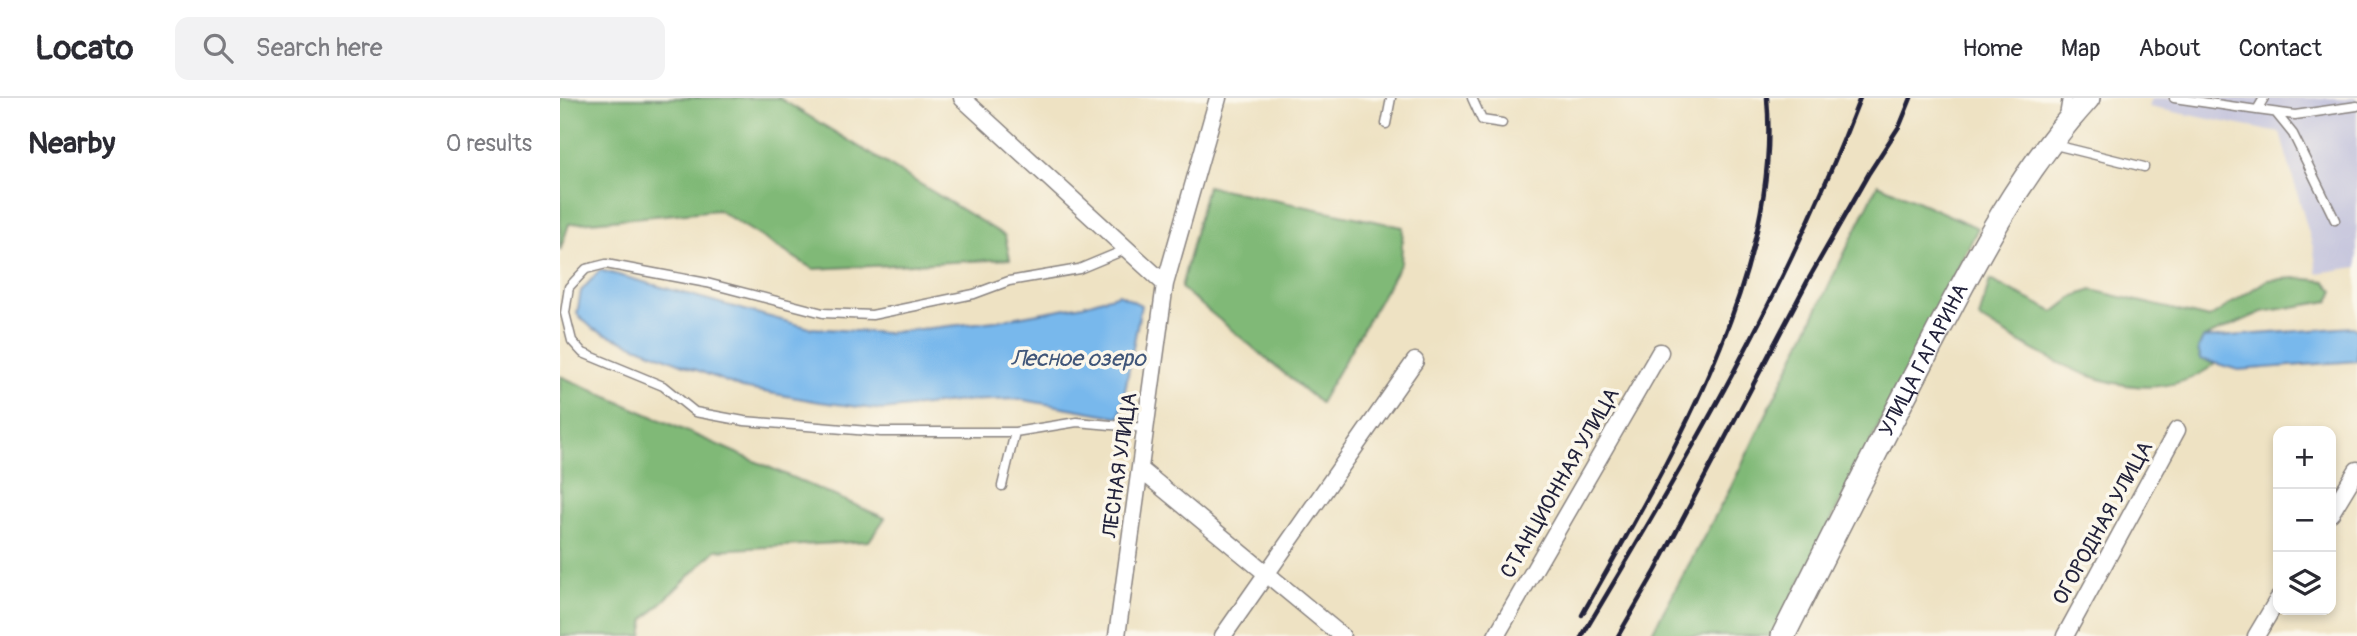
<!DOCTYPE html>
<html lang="en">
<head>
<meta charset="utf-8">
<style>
  :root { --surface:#fff; --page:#f2f2f3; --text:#2b2b33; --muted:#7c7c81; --line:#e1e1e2 }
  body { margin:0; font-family:Pangolin,sans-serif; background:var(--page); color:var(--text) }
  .controls { position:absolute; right:21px; bottom:21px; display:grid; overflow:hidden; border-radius:14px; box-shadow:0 4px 10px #0003 }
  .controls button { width:63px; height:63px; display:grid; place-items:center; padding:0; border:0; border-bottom:2px solid var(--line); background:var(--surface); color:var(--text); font:35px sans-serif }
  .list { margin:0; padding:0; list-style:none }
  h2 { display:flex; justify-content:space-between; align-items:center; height:91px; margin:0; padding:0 28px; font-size:30px }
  h2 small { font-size:23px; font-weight:400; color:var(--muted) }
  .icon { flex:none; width:38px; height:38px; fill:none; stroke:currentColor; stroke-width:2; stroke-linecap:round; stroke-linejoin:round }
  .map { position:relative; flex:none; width:1797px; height:538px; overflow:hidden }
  header { display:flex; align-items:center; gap:42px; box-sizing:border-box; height:98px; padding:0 35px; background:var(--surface); border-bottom:2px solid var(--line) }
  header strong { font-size:33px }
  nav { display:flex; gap:38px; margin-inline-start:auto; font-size:24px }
  .search { width:490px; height:63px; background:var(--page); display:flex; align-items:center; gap:18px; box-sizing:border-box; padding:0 24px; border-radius:14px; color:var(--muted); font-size:26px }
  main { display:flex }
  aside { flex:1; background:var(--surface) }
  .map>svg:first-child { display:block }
  .industrial { fill:#c2c2dc }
  .forest { fill:#80b977; stroke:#516e59; stroke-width:2 }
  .water { fill:#78b8ec; stroke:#4d6d94; stroke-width:2 }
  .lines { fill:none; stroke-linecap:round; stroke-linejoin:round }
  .lane-casing { stroke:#88827f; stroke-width:11 }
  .street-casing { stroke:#88827f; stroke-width:19 }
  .secondary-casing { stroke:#88827f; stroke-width:26 }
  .lane { stroke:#fff; stroke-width:8 }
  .street { stroke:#fff; stroke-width:16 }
  .secondary { stroke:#fff; stroke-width:23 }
  .rail { stroke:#22223b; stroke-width:4.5 }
  .labels { text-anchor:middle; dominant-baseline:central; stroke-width:7; stroke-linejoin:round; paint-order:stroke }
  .street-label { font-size:21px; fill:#22223b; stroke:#fbf7ec }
  .water-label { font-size:23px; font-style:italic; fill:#405679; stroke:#fbf7ec }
</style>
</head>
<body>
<header>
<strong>Locato</strong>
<div class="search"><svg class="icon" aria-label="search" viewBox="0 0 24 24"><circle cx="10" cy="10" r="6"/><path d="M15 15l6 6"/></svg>Search here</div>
<nav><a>Home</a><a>Map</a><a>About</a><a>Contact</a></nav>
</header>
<main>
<aside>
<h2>Nearby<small>0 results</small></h2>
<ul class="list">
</ul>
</aside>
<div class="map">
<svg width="1797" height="538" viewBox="0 0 1797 538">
  <rect width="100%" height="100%" fill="#fbf7ec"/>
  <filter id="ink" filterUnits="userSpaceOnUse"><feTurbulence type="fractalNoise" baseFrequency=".0143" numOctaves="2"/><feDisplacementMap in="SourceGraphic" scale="14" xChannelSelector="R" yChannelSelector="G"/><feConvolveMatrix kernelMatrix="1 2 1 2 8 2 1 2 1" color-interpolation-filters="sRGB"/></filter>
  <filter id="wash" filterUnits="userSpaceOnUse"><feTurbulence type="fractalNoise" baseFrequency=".00686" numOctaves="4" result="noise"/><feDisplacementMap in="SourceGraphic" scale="28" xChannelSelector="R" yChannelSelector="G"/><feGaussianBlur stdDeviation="1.57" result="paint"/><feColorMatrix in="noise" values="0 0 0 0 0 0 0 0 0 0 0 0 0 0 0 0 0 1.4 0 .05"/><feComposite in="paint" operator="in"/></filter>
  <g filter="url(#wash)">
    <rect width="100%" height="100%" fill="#eee2c3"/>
    <!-- industrial -->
    <path class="industrial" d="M1592,0H1797V169L1757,175L1754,153L1720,35L1589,9Z"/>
    <!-- forest -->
    <path class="forest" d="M0,0H219L445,138L450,161L253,171L158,112L9,126L0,153Z
      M1318,86L1418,130L1213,538H1090L1171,389Z
      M647,88L843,129L841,165L760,305L621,190Z
      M1736,180L1765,183L1774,193L1769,203L1702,214L1643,240L1638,251L1641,261L1655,266C1580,323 1487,260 1419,220L1430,182L1494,214L1515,198L1532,192L1649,220L1707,182Z
      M0,278L325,420L309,443L156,452L85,521L82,538H0Z"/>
    <!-- water -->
    <path class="water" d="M40,172L250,230L325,235L435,223L523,207L559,196L581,207L560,319L458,301L402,303L323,312L260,304L182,290L33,231L17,216L21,193Z
      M1793,229L1797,232V263L1678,272L1641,261L1638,251L1643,240Z"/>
  </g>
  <g filter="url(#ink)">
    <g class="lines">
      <!-- lane casing -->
      <g class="lane-casing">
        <path id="lane" d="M912,0L922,22L942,25
          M1614,0L1697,12L1704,0
          M1697,12L1735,17L1797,8
          M1716,15L1733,36L1775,122
          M1504,18L1507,0
          M826,26L831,0
          M1495,47L1584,69
          M567,151L519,171L449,183L414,196L312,217L263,215L147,185L46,166L26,171L9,189L5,215L12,243L23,255L103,288L135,314L184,323L321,334H455L517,324L585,330
          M442,388L455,334"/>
      </g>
      <!-- street casing -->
      <g class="street-casing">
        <path id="street" d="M402,0L605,186
          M581,372L782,538
          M1771,415L1797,372
          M557,538L605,186L658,0
          M663,538L855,263
          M936,538L1100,254
          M1505,538L1617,332
          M1696,538L1718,501"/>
      </g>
      <!-- secondary casing -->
      <g class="secondary-casing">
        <g id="secondary">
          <path id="s1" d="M1223,538C1272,440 1321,342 1372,245C1417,158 1461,73 1528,0"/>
        </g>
      </g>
      <!-- lane -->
      <use href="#lane" class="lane"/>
      <!-- street -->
      <use href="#street" class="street"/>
      <!-- secondary -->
      <use href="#secondary" class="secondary"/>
      <!-- rail -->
      <path class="rail" d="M1022,517C1106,367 1223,177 1207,0
        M1022,538C1126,364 1228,190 1300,0
        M1058,538L1096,472L1248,182L1309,75L1340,27L1351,0"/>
    </g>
  </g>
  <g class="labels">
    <!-- street labels -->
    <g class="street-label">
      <text stroke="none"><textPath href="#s1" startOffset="310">УЛИЦА ГАГАРИНА</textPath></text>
      <text transform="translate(560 367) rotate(-82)">ЛЕСНАЯ УЛИЦА</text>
      <text transform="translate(1000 385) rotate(-60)">СТАНЦИОННАЯ УЛИЦА</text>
      <text transform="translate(1543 425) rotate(-61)">ОГОРОДНАЯ УЛИЦА</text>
    </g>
    <!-- water labels -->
    <g class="water-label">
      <text x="518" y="260">Лесное озеро</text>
    </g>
  </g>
</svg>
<div class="controls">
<button>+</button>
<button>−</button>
<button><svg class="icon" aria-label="layers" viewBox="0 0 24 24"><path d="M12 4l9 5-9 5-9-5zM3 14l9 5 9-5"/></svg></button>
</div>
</div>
</main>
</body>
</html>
